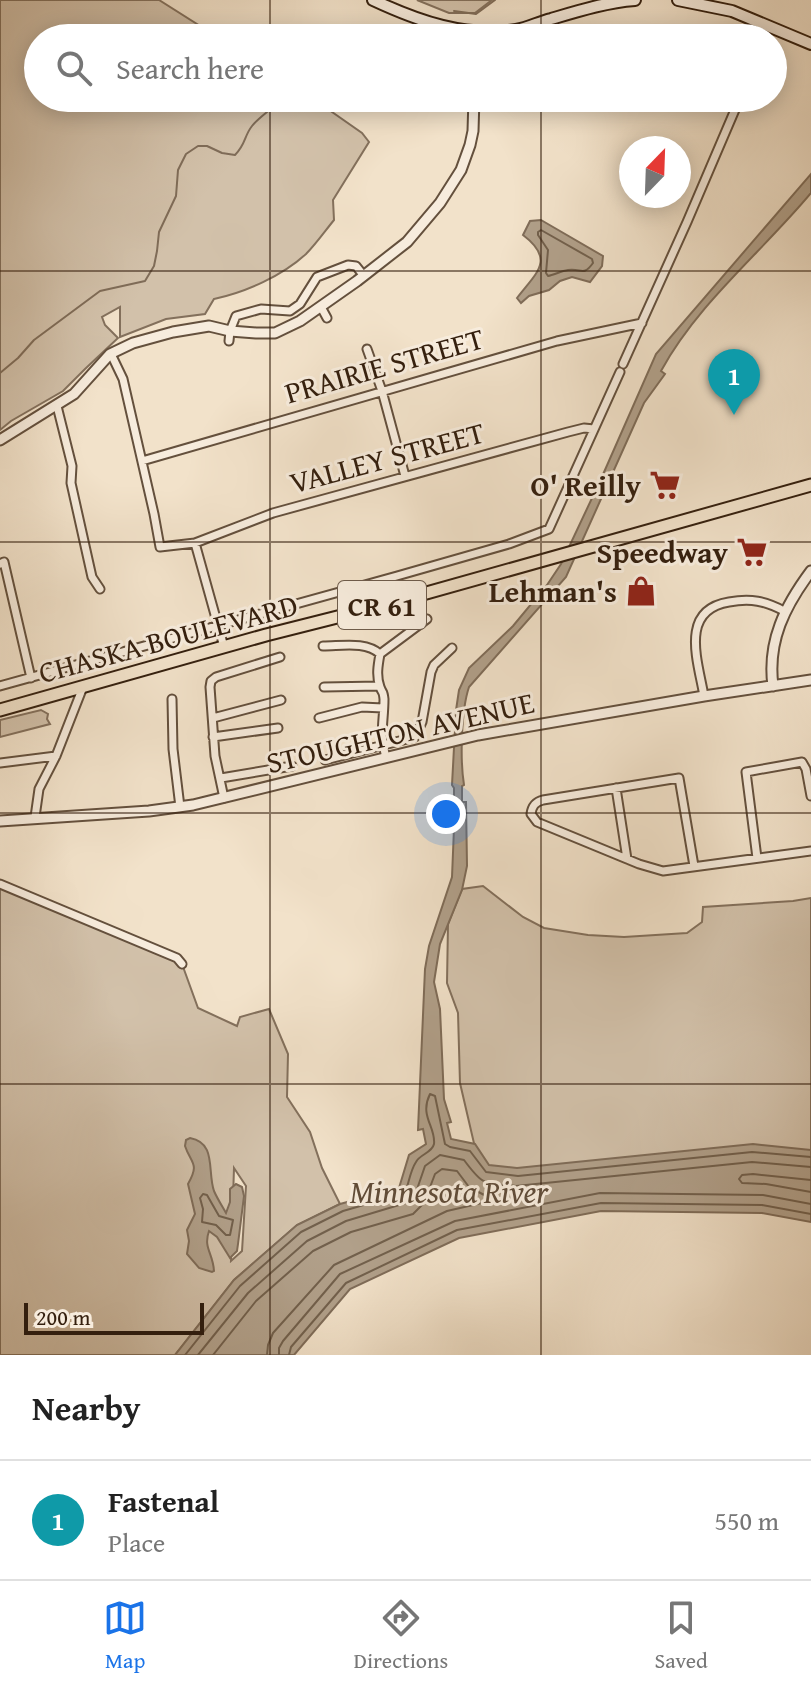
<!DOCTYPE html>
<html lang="en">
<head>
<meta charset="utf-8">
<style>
  :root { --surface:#fff; --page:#f2f2f2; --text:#222; --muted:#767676; --line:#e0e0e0; --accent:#1a73e8 }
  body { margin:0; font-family:"Gentium Book Plus",serif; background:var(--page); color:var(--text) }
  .compass { position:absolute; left:619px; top:136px; width:72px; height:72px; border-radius:50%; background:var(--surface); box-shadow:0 4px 20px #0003; rotate:23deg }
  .scale { position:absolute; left:24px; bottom:20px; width:180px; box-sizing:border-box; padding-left:8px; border:4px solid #341f0e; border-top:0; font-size:22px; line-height:28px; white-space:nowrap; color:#341f0e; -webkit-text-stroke:6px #f7ecdd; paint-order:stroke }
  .you { position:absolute; left:446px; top:814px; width:28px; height:28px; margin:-20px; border:6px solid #fff; border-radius:50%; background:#1a73e8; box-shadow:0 0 0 12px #1a73e833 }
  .badge { display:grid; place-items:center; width:52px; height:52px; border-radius:50%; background:var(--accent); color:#fff; font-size:26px; font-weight:700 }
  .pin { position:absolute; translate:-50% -66px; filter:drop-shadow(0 2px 4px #0008) }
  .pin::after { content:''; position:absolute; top:42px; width:28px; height:24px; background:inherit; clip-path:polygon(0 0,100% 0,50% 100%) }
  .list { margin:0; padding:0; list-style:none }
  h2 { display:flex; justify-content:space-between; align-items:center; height:104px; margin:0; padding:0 32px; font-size:34px }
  h2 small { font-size:26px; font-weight:400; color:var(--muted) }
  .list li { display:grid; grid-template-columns:52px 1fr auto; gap:24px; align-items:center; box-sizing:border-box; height:120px; padding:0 32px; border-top:2px solid var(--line) }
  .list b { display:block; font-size:30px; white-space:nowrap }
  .list p { margin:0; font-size:26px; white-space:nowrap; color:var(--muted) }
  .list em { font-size:26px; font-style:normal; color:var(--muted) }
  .icon { flex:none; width:44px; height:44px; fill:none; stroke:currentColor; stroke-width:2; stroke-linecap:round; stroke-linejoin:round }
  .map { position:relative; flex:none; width:811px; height:1355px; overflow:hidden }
  .search { position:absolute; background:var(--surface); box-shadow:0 4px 20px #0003; left:24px; right:24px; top:24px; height:88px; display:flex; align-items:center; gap:20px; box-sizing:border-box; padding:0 28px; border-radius:44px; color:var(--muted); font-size:30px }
  .sheet { height:224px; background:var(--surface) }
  nav { display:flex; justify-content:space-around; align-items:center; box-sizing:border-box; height:112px; border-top:2px solid var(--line); background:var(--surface); font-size:22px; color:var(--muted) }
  nav a { display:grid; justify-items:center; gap:4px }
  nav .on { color:var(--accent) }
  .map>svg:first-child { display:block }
  .green { fill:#d2c1aa; stroke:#83705c; stroke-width:2; fill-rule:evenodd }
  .water { fill:#b1a08a; stroke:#7f6c58; stroke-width:2 }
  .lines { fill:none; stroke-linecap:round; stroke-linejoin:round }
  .shore { stroke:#72604c; stroke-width:2 }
  .stream { stroke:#7f6c58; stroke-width:2 }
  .minor-casing { stroke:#64503d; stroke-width:11 }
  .tertiary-casing { stroke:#64503d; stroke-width:13 }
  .secondary-casing { stroke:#341f0e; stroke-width:14 }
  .primary-casing { stroke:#341f0e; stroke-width:15 }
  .minor { stroke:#f7ecdd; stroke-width:7 }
  .tertiary { stroke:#f7ecdd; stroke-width:9 }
  .secondary { stroke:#f7ecdd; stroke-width:10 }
  .primary { stroke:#f2e2ca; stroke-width:11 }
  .grid { fill:none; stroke:#341f0e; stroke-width:2; stroke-opacity:0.55 }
  .labels { text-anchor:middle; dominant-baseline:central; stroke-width:6; stroke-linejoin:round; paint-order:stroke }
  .shield { fill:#f7ecdd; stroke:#6e5c4c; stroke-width:2 }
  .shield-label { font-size:28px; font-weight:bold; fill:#341f0e }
  .street-label { font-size:30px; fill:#341f0e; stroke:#f7ecdd }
  .poi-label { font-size:30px; font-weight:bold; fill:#341f0e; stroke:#f7ecdd; text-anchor:end }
  .water-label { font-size:32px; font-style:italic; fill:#604c39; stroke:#f7ecdd }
</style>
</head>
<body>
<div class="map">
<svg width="811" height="1355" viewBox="0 0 811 1355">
  <rect width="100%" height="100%" fill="#f2e2ca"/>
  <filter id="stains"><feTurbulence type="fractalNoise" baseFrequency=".0025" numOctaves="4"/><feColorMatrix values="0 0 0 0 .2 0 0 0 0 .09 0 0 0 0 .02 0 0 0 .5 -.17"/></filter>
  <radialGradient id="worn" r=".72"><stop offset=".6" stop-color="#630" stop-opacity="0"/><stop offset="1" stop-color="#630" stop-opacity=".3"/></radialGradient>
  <!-- green -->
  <path class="green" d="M0,0H159L219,38H38V98H312L362,133L369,142L333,200L334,220C325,231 316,244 306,254C282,276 246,292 214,299L205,314L166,319L120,337V307L102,317L105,325L118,338L85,369L63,391L11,421L0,430Z
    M417,0H492L475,13H449Z
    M41,710L48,714L47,719L50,724L0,737V720Z
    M0,884L182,964L198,1008L237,1026L240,1017L269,1009L288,1054L287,1097L310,1132L322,1168L340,1204L297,1225L234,1280L175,1355H0ZM234,1168L246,1186L242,1251L231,1261Z
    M483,886L523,917L544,928L588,935L624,937L687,933L702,922L703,907L793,901L811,898V1152L521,1173L485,1168L476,1152L460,1083L458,1013L447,983L448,924L462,889Z"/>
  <!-- water -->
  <path class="water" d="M811,174V193C762,252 698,303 661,371L665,374L644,403L566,577L469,687C461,711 460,760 464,785L462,786V802H466L467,866L462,890L440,944L434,982L440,1009L444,1099L451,1122L447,1123L451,1139L475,1144L489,1165L517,1168L753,1144L811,1150V1222L762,1213L601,1211L459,1238L350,1289L294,1355H175L234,1280L297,1225L340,1204L399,1188L409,1155L426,1144L423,1129L418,1130L425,969L429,946L452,877L454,828L451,802L454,801V788L452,785L456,710L459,690L469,668L513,626L547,585L561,564L601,479L656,354Z
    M541,220L603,256L602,266L590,282L572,277L560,281L549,290L529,296L521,303L517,298C536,273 556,260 523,235L530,221Z
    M190,1138C217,1143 207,1171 214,1191C217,1198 222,1206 226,1213L230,1202V1189L236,1184L242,1187L244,1196L238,1244L237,1251L230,1258L217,1237L209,1231C203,1248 213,1253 214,1271L212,1272L199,1268L187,1254L189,1241L187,1230L195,1214L188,1184C200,1163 191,1164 185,1146L186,1140Z"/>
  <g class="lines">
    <!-- shore -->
    <path class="shore" d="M541,230L592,259L593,263C583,277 582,268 568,270C561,271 554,275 548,276L546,273L548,250L538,235V232Z
      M811,1180L753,1174L742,1175L739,1179L742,1183L766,1184L811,1192
      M203,1194L207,1195L219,1216L233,1220L230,1235H226L216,1225L202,1222L203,1209L200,1198Z
      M185,1355L240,1286L301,1232L343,1211L405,1193C409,1183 410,1171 416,1162C420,1154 432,1153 434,1144C436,1127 419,1116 430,1094L435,1096L445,1144L450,1147L470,1151L486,1172L518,1176L752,1152L811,1157
      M198,1355L248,1293L307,1241L346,1221L409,1202L415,1195L425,1166L440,1155L464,1160C484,1187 484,1183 516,1186L752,1162L811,1167
      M213,1355L256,1301L313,1251L351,1232L413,1214L424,1203L435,1174L442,1169L457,1171L469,1187L488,1197V1200L486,1202L447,1211L334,1265L273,1333L268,1345L267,1355
      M279,1355V1348L283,1341L340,1274L455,1221L600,1193L763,1195L811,1204
      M289,1355L291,1347L346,1283L457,1230L601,1203L762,1205L811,1214"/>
    <!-- stream -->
    <path class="stream" d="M454,11L476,14L495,0
      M423,38L430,37
      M0,373L18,358L34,340L100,291L145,281L154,266L157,251L159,232L176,196L178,170L186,154L198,146H207L222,153L235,155C246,144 244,136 252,126C259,117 274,108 282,98"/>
    <!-- minor casing -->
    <g class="minor-casing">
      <path id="minor" d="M321,307L327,318
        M229,341L230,331L236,316L261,309L290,311L300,304L317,277L348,265L356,266L364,276
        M367,349L382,391L405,476
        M111,354L123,379L154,514L160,547L195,543L273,513L568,432L584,428L594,429
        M623,364L687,222L740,98
        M57,406L72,466L71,483L92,577L100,589
        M142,461L557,341L642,323
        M195,543L224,647
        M0,564L4,562L31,678
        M323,646C342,646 366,641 380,654C378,665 376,676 380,687C383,695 383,690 384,699C384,722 379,733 386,758
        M380,654L427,619
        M0,686L397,576L509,544L549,529L620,372
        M324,687L379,686
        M704,696C698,661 679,610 729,602C751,598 765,601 784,611
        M172,699L173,749L180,807
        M213,718L281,700
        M319,718L362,707L383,708
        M213,737L278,728
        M325,760L415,737L422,722L431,672L434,665L452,648
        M0,763L56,756
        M221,778L292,766
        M616,788L627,859
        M224,798L215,756L210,687L211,681L216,677L280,657
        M35,817L39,789L56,756L83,687
        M757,858L746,772L802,762L806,769L811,796
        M694,866L679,778L543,800C535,802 532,806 531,814L537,822L639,864L663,871L811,851
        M0,884L177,958L182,964"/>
    </g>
    <!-- tertiary casing -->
    <g class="tertiary-casing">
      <path id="tertiary" d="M0,440L74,394L110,354L133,343L173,332L209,326L230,331L256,333H275L300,321L357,281L407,242L440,203L461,170L470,145L473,131L474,98
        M773,686C767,641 785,606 811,571
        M0,821L149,811L193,805L478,735L704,696L811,680"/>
    </g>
    <!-- secondary casing -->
    <g class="secondary-casing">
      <path id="secondary" d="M373,0C418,21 465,38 516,30C528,28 539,22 551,19C578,11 607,2 635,0
        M678,0L732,11L811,44"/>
    </g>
    <!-- primary casing -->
    <g class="primary-casing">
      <path id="primary" d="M0,710L266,635L373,608L811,485"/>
    </g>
    <!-- minor -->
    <use href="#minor" class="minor"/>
    <!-- tertiary -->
    <use href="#tertiary" class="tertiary"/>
    <!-- secondary -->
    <use href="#secondary" class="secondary"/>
    <!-- primary -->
    <use href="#primary" class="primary"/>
  </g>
  <!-- grid -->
  <path class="grid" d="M270,0V38M541,0V38M270,98V1355M541,98V1355M0,271H811M0,542H811M0,813H811M0,1084H811"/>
  <!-- icons -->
  <defs>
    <g id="supermarket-bare" transform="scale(2.4)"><path d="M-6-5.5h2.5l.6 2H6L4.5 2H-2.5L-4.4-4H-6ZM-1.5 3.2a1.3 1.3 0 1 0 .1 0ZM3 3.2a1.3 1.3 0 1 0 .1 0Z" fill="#8f2418" stroke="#f7ecdd" stroke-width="2.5" paint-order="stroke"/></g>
    <g id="shop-bare" transform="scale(2.4)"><path d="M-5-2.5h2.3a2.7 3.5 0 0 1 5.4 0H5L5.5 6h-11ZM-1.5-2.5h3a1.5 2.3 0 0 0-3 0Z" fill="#8f2418" stroke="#f7ecdd" stroke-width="2.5" paint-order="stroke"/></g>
  </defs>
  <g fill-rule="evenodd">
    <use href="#supermarket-bare" x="665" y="485"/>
    <use href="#supermarket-bare" x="752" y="552"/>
    <use href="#shop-bare" x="641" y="591"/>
  </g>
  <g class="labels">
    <!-- shield labels -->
    <rect class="shield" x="338" y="581" width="88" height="48" rx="6"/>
    <g class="shield-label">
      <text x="382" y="605">CR 61</text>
    </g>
    <!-- street labels -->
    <g class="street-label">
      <text transform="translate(384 365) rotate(-16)">PRAIRIE STREET</text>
      <text transform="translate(387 457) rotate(-15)">VALLEY STREET</text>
      <text transform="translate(168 638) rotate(-15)">CHASKA BOULEVARD</text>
      <text transform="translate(400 732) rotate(-13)">STOUGHTON AVENUE</text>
    </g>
    <!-- poi labels -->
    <g class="poi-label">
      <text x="641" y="485">O' Reilly</text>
      <text x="728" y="552">Speedway</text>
      <text x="617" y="591">Lehman's</text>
    </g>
    <!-- water labels -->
    <g class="water-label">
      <text x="449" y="1191">Minnesota River</text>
    </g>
  </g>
  <rect width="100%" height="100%" filter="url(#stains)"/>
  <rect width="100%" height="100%" fill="url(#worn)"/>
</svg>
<svg class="compass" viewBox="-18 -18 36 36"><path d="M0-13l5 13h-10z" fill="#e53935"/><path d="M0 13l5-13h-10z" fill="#767676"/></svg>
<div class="scale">200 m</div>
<div class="you"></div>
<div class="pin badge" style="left:734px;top:415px;background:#0f9aa8">1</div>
<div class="search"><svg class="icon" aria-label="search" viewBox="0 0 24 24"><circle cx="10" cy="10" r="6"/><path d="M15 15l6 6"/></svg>Search here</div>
</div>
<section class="sheet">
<h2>Nearby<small></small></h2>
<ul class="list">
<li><span class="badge" style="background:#0f9aa8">1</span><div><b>Fastenal</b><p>Place</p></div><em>550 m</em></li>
</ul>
</section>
<nav>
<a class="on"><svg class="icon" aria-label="map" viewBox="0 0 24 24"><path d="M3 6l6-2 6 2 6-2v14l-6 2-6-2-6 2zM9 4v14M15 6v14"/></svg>Map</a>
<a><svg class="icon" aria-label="directions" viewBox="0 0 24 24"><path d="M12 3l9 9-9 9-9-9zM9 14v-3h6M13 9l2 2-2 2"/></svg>Directions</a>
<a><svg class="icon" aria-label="saved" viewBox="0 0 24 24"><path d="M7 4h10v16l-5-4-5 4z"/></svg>Saved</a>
</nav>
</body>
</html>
